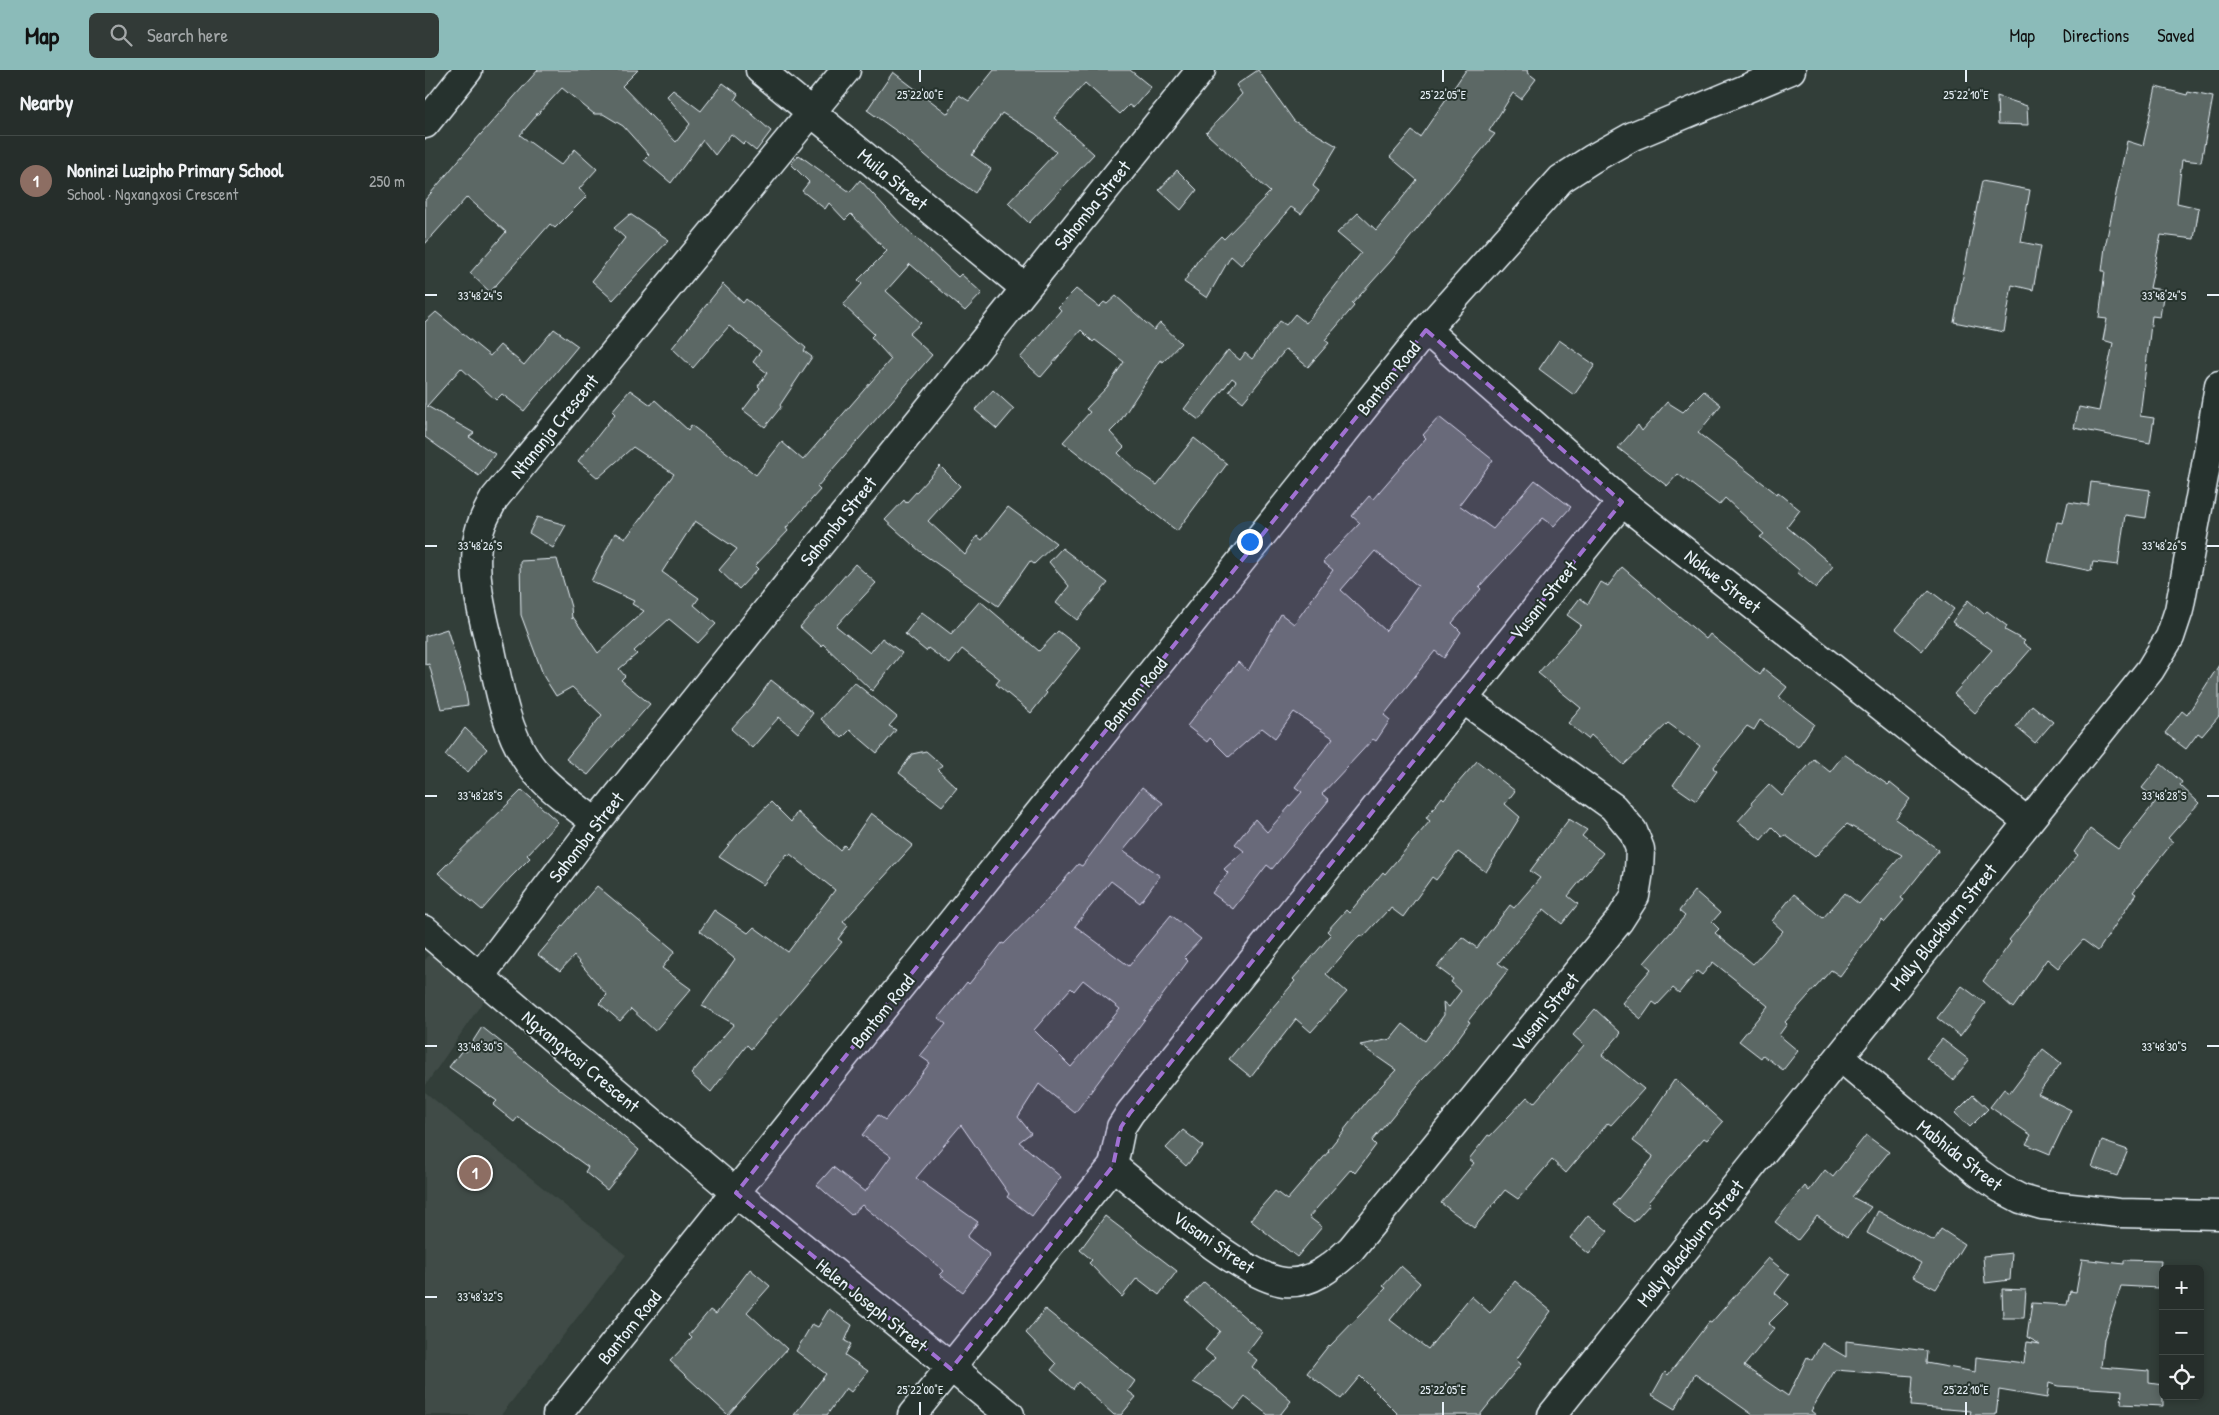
<!DOCTYPE html>
<html lang="en">
<head>
<meta charset="utf-8">
<style>
  :root { --surface:#262e2b; --page:#323a37; --text:#f1f3f6; --muted:#a4a8a9; --line:#424a47; --accent:#8bbbb9 }
  body { margin:0; font-family:"Patrick Hand",sans-serif; background:var(--page); color:var(--text) }
  .controls { position:absolute; right:15px; bottom:15px; display:grid; overflow:hidden; border-radius:8px; box-shadow:0 2px 8px #0003 }
  .controls button { width:45px; height:45px; display:grid; place-items:center; padding:0; border:0; border-bottom:1px solid var(--line); background:var(--surface); color:var(--text); font:25px sans-serif }
  .you { position:absolute; left:824px; top:471px; width:18px; height:18px; margin:-12px; border:4px solid #fff; border-radius:50%; background:#1a73e8; box-shadow:0 0 0 8px #1a73e833 }
  .badge { display:grid; place-items:center; width:32px; height:32px; border-radius:50%; background:var(--accent); color:#fff; font-size:16px; font-weight:700 }
  .pin { position:absolute; translate:-50% -50%; border:2px solid #fff; box-shadow:0 1px 5px #0006 }
  .list { margin:0; padding:0; list-style:none }
  h2 { display:flex; justify-content:space-between; align-items:center; height:65px; margin:0; padding:0 20px; font-size:21px }
  h2 small { font-size:16px; font-weight:400; color:var(--muted) }
  .list li { display:grid; grid-template-columns:32px 1fr auto; gap:15px; align-items:center; box-sizing:border-box; height:90px; padding:0 20px; border-top:1px solid var(--line) }
  .list b { display:block; font-size:19px; white-space:nowrap }
  .list p { margin:0; font-size:16px; white-space:nowrap; color:var(--muted) }
  .list em { font-size:16px; font-style:normal; color:var(--muted) }
  .icon { flex:none; width:28px; height:28px; fill:none; stroke:currentColor; stroke-width:2; stroke-linecap:round; stroke-linejoin:round }
  .map { position:relative; flex:none; width:1794px; height:1345px; overflow:hidden }
  header { display:flex; align-items:center; gap:30px; box-sizing:border-box; height:70px; padding:0 25px; background:var(--accent); color:#111 }
  header strong { font-size:24px }
  nav { display:flex; gap:28px; margin-inline-start:auto; font-size:18px }
  .search { width:350px; height:45px; background:var(--page); display:flex; align-items:center; gap:12px; box-sizing:border-box; padding:0 18px; border-radius:8px; color:var(--muted); font-size:19px }
  main { display:flex }
  aside { flex:1; background:var(--surface) }
  .map>svg:first-child { display:block }
  .built { fill:#3f4b46 }
  .building { fill:#5c6865; stroke:#e8f1f8; fill-rule:evenodd }
  .lines { fill:none; stroke-linecap:round; stroke-linejoin:round }
  .minor-casing { stroke:#e8f1f8; stroke-width:31 }
  .minor { stroke:#26332d; stroke-width:28 }
  .marked { fill:#a171d3; fill-opacity:0.2; stroke:#a171d3; stroke-width:4; stroke-dasharray:10 6; stroke-linejoin:round }
  .ticks { fill:none; stroke:#e8f1f8; stroke-width:2 }
  .labels { text-anchor:middle; dominant-baseline:central; stroke-width:4; stroke-linejoin:round; paint-order:stroke }
  .street-label { font-size:19px; fill:#e8f1f8; stroke:#26332d }
  .ticks-label { font-size:12px; text-anchor:middle; fill:#e8f1f8; stroke:#26332d; stroke-width:4; stroke-linejoin:round; paint-order:stroke }
</style>
</head>
<body>
<header>
<strong>Map</strong>
<div class="search"><svg class="icon" aria-label="search" viewBox="0 0 24 24"><circle cx="10" cy="10" r="6"/><path d="M15 15l6 6"/></svg>Search here</div>
<nav><a>Map</a><a>Directions</a><a>Saved</a></nav>
</header>
<main>
<aside>
<h2>Nearby<small></small></h2>
<ul class="list">
<li><span class="badge" style="background:#8d6e63">1</span><div><b>Noninzi Luzipho Primary School</b><p>School · Ngxangxosi Crescent</p></div><em>250 m</em></li>
</ul>
</aside>
<div class="map">
<svg width="1794" height="1345" viewBox="0 0 1794 1345">
  <rect width="100%" height="100%" fill="#323e39"/>
  <filter id="ink" filterUnits="userSpaceOnUse"><feTurbulence type="fractalNoise" baseFrequency=".02" numOctaves="2"/><feDisplacementMap in="SourceGraphic" scale="10" xChannelSelector="R" yChannelSelector="G"/><feConvolveMatrix kernelMatrix="1 2 1 2 8 2 1 2 1" color-interpolation-filters="sRGB"/></filter>
  <g filter="url(#ink)">
    <!-- built -->
    <path class="built" d="M15,872L68,917L0,1016V890Z
      M0,1022L201,1185L76,1345H0Z"/>
    <!-- building -->
    <path class="building" d="M113,0H213L197,16L251,72L265,54L242,26L248,20L276,41L298,13L313,24L310,29L346,61L331,81L320,72L318,74L306,64L290,85L278,70L246,113L219,90L224,85L198,56L178,44H169L137,18L113,44H111L112,45L95,65L136,95L150,79L172,99L154,119L162,126L130,158L125,154L65,222L45,203L81,162L42,127L0,174V130L49,72Z
      M569,0H705L726,17L708,38L704,35L695,44L660,13L629,48L669,84L604,153L583,133L631,82L611,64L577,43L547,85L566,99L550,123L514,97L477,65L442,40L468,2L523,44L534,25L544,31Z
      M833,0L869,51L912,76L888,116L894,121L876,144L866,137L816,195L806,186L782,228L759,212L773,190L796,166L799,169L845,122L781,63L817,24L811,15Z
      M1041,0H1103L1102,2L1111,9L1096,29L1088,23L1064,61L1070,64L965,192L927,234L929,236L900,270L904,273L883,297L861,279L818,332L804,321L811,311L807,308L774,350L759,339L803,280L815,290L820,283L827,289L855,251L861,255L870,244L881,253L936,183L912,163L933,143L951,160L992,110L965,87L987,61L995,67Z
      M1731,17L1762,25L1763,22L1788,27L1776,92L1757,90L1752,133L1774,138L1769,169L1736,165L1725,218L1739,220L1735,247L1727,246L1715,346L1729,348L1725,373L1649,358L1654,337L1674,341L1688,273L1678,270L1682,249L1674,248L1680,201H1677L1680,177L1702,71L1718,76Z
      M1572,26L1602,36L1603,55L1573,54Z
      M374,85L425,122L435,110L474,152L533,207L536,204L557,223L540,241L485,194L461,221L496,253L484,264L507,285L392,417L395,420L361,458L363,461L330,496L333,499L314,519L294,500L312,479L270,451L237,502L274,528L269,535L291,554L273,573L244,549L209,581L212,584L194,599L200,606L196,610L225,634L163,705L141,689L177,645L147,617L131,626L119,607L96,545L95,491L132,489L146,537L147,549L148,547L173,583L219,541L207,534L209,531L166,511L190,463L201,468L249,404L208,377L173,408L153,391L190,344L187,341L205,320L226,335L230,330L263,360L266,355L331,405L357,372L378,390L466,289L446,267L449,264L418,235L437,214L433,210L462,181L426,144L420,150L404,133L400,139L377,121L384,112L366,94Z
      M752,100L772,120L756,140L734,120Z
      M1557,111L1605,120L1596,172L1616,176L1608,220L1587,215L1579,262L1529,252Z
      M205,144L244,170L188,230L167,211L200,168L189,158Z
      M298,214L318,233L321,229L360,260L381,278L379,281L387,287L355,335L356,337L340,357L318,340L335,318L333,316L342,303L328,292L336,281L304,256L268,298L247,278Z
      M651,219L674,237L679,232L682,234L691,226L729,260L735,253L756,273L738,292L735,290L694,353L685,362L699,377L693,383L712,401L732,415L769,368L802,394L752,461L638,372L665,342L661,339L682,317L699,292L670,270L668,272L656,260L616,307L595,288L636,240L633,237Z
      M11,242L65,286L75,275L99,295L129,259L153,276L99,341L77,324L71,330L36,298L2,336L49,363L44,367L70,384L54,406L0,367V252Z
      M1134,270L1170,295L1149,325L1114,299Z
      M568,320L589,339L572,359L550,340Z
      M1279,321L1296,335L1273,363L1352,424L1353,422L1375,440L1362,457L1408,496L1391,518L1372,502L1374,500L1335,467L1339,464L1300,428L1294,435L1253,404L1242,416L1193,378L1213,355L1217,361L1242,332L1258,342Z
      M1014,347L1068,390L1034,435L1068,459L1110,410L1146,437L1129,456L1118,448L1054,517L1056,519L1027,553L1036,562L1019,588L1010,581L959,645L965,650L951,671L948,669L897,724L904,730L847,799L842,795L808,839L787,823L803,803L799,799L819,781L810,774L830,749L842,762L877,722L870,717L908,668L869,642L850,668L837,658L804,687L785,668L782,672L762,656L813,592L823,601L856,544L869,554L908,500L898,492L935,453L927,446L944,426L948,429L1001,368L998,365ZM950,481L993,516L961,561L916,520Z
      M515,396L535,416L503,451L540,485L552,466L557,470L583,437L631,473L609,494L605,491L573,536L498,484L460,450L479,430L481,433Z
      M1666,412L1725,420L1721,448L1700,445L1693,495L1668,492L1666,501L1623,492L1632,452L1638,453L1643,432L1663,435Z
      M112,447L141,455L128,478L104,463Z
      M637,478L683,513L652,550L631,533L644,516L624,492Z
      M430,494L451,513L411,556L445,583L457,568L477,583L447,621L398,574L396,576L375,557Z
      M1197,497L1281,569L1285,564L1335,605L1339,599L1362,617L1354,627L1389,654L1373,677L1335,650L1329,660L1322,656L1288,698L1292,701L1271,731L1248,715L1275,676L1243,653L1199,695L1166,665L1163,669L1143,653L1156,638L1113,603L1156,555L1142,545L1155,528L1163,534L1176,512L1183,516Z
      M1504,520L1529,539L1497,581L1471,559Z
      M1543,530L1559,544L1562,541L1582,556L1580,560L1600,571L1598,573L1606,579L1550,643L1529,624L1567,580L1527,552Z
      M555,531L614,581L633,561L655,578L620,621L622,623L606,643L571,614L575,609L537,579L525,594L503,578L501,581L480,564L497,542L526,564Z
      M22,559L40,617L43,635L16,639L4,594L0,595V566Z
      M1794,595V646L1777,666L1773,663L1761,679L1740,663L1757,641L1762,645Z
      M346,610L388,643L373,663L354,647L327,678L306,659L328,635Z
      M429,612L472,647L464,656L471,660L452,683L425,660L417,668L396,649Z
      M1607,635L1628,652L1610,673L1591,657Z
      M40,658L62,679L43,702L20,685Z
      M501,681L517,695L513,700L532,718L517,736L474,703L487,684Z
      M1419,684L1463,715L1465,713L1485,729L1470,749L1514,780L1476,828L1479,830L1460,852L1457,849L1415,906L1406,900L1360,952L1362,954L1354,965L1373,981L1358,1000L1338,985L1336,988L1314,971L1343,936L1288,892L1277,905L1272,901L1254,923L1248,918L1232,935L1228,932L1216,949L1197,933L1226,899L1219,893L1260,846L1254,841L1270,821L1295,843L1287,852L1294,859L1290,863L1328,894L1358,861L1347,851L1369,824L1398,848L1420,823L1434,834L1477,785L1422,754L1390,787L1360,765L1357,767L1347,757L1336,770L1313,751L1327,735L1326,733L1344,714L1357,726L1389,689L1405,702Z
      M1052,691L1090,721L1080,734L1095,747L1061,802L1033,782L1011,810L1007,807L978,847L966,838L963,842L962,841L938,867L935,865L901,904L922,922L886,962L871,949L826,1007L804,989L870,911L868,909L906,865L902,861L921,840L924,843L958,802L960,804L1005,751L1001,748L1017,727L1019,729Z
      M1736,694L1757,712L1755,715L1774,733L1743,768L1748,772L1708,822L1711,824L1673,881L1658,870L1633,898L1622,889L1588,938L1558,911L1586,872L1584,870L1653,785L1649,782L1665,759L1693,779L1732,730L1717,718Z
      M717,717L738,733L698,781L735,806L715,833L686,811L650,856L704,896L746,845L776,869L759,887L763,891L650,1043L614,1014L593,1047L606,1063L594,1072L636,1107L607,1146L582,1127L584,1124L536,1055L491,1108L553,1152L542,1167L565,1185L538,1222L515,1205L519,1201L437,1135L426,1145L392,1115L408,1097L440,1122L466,1086L437,1065L453,1045L460,1050L505,993L495,986L521,954L513,948L542,912L544,914L577,873L579,874L618,834L653,794L657,796ZM658,910L695,939L646,997L609,960L646,918L649,921Z
      M97,720L133,752L102,785L105,788L85,808L57,840L13,803Z
      M346,732L366,752L372,742L415,780L419,775L422,778L446,743L488,775L418,852L423,856L413,869L417,872L326,979L322,975L286,1022L266,1004L309,954L277,936L310,889L275,861L289,840L323,863L329,857L363,882L410,820L365,784L364,786L362,784L338,815L294,787L313,764Z
      M1144,749L1162,760L1157,766L1178,783L1143,826L1153,834L1137,854L1119,839L1073,893L1083,900L1043,951L1045,952L1021,985L997,1010L947,1071L951,1075L930,1103L926,1099L884,1147L897,1157L872,1187L825,1150L850,1121L862,1130L904,1081L903,1080L942,1031L971,1000L935,975L966,969L978,954L1000,971L1019,945L1018,932L1024,937L1036,921L1026,912L1028,909L1012,897L1037,867L1052,878L1085,835L1089,838L1115,808L1105,801Z
      M172,816L250,881L237,898L266,919L230,961L206,939L195,951L174,933L182,925L149,886L135,901L113,885Z
      M1537,916L1560,933L1535,966L1512,948Z
      M1170,939L1196,963L1177,985L1219,1019L1186,1055L1183,1053L1141,1103L1127,1090L1093,1129L1080,1120L1049,1158L1016,1133L1049,1093L1044,1089L1063,1065L1065,1066L1102,1027L1109,1033L1159,975L1148,965Z
      M57,957L141,1024L180,1051L214,1080L182,1120L160,1102L163,1097L93,1047L89,1052L68,1035L72,1031L24,997L38,979L41,982Z
      M1517,969L1544,990L1528,1010L1501,988Z
      M1618,979L1636,993L1613,1024L1646,1040L1625,1084L1601,1074L1606,1065L1565,1037L1579,1019L1585,1023Z
      M1250,1009L1298,1052L1282,1070L1279,1068L1223,1132L1225,1134L1209,1152L1188,1135L1227,1089L1228,1086L1208,1071Z
      M1548,1025L1563,1039L1545,1057L1530,1043Z
      M758,1060L778,1076L761,1096L741,1078Z
      M1441,1065L1464,1082L1427,1127L1446,1137L1422,1167L1392,1146L1373,1170L1350,1152L1380,1116L1384,1121L1400,1100L1408,1107Z
      M1677,1071L1703,1080L1692,1106L1667,1097Z
      M1453,1141L1509,1171L1516,1159L1539,1174L1511,1219L1488,1207L1496,1193L1442,1163Z
      M1163,1145L1183,1161L1164,1184L1145,1168Z
      M680,1146L752,1201L734,1225L712,1208L697,1227L664,1193L667,1190L655,1180Z
      M1587,1183L1585,1210L1560,1213L1558,1186Z
      M1343,1188L1364,1205L1350,1223L1363,1234L1343,1254L1350,1258L1319,1296L1363,1326L1382,1287L1387,1290L1397,1273L1421,1287V1271L1502,1281L1501,1293L1550,1302L1551,1287L1599,1293L1602,1272L1615,1274L1602,1267L1607,1233L1642,1235L1645,1221L1651,1222L1657,1189L1699,1194V1190L1736,1191L1733,1218L1696,1216L1679,1269L1676,1297L1724,1301V1313L1738,1315V1336L1696,1334L1697,1320L1633,1316L1624,1313L1622,1328L1574,1320L1571,1345H1545L1546,1341L1486,1336L1488,1306L1410,1300L1386,1341L1391,1345H1328L1270,1304L1250,1339L1227,1325L1240,1302L1243,1305L1284,1252L1286,1253Z
      M976,1196L995,1213L965,1250L1003,1279L1046,1226L1065,1243L1090,1211L1126,1241L1091,1290L1096,1294L1055,1345H974L935,1306L916,1329L882,1303L904,1275L905,1276L961,1218L958,1216Z
      M325,1199L345,1216L322,1242L362,1279L303,1345L245,1291L267,1268L264,1265L285,1240L291,1244Z
      M779,1212L837,1262L822,1282L832,1290L827,1297L866,1331L855,1345H843L820,1327L810,1339L795,1327L768,1312L790,1288L780,1280L795,1261L761,1231Z
      M1577,1219L1601,1220L1599,1248H1578Z
      M404,1239L427,1255L420,1271L426,1274L420,1285L443,1301L426,1322L421,1318L402,1345H369L401,1304L371,1281L387,1254L393,1257Z
      M620,1239L710,1311L703,1321L711,1327L696,1345H689L653,1312L648,1319L626,1300L631,1294L601,1263Z"/>
    <g class="lines">
      <!-- minor casing -->
      <g class="minor-casing">
        <path id="minor" d="M335,0L600,218
          M0,54L43,0
          M1001,260L1197,432L1603,752
          M1038,629L1188,737L1208,761L1215,779L1214,801L1210,826L1194,851L926,1179C908,1196 886,1215 859,1212C816,1207 725,1125 688,1096L696,1057L705,1043L1197,432
          M171,753C147,733 117,715 101,689C80,656 74,617 66,580C58,546 48,511 52,475C53,458 61,444 69,429L421,0
          M0,860L311,1123L585,1345
          M55,906L171,753L776,0
          M1415,987L1554,1103L1575,1118L1596,1129L1617,1135L1694,1143L1794,1145
          M132,1345L1001,260L1136,109L1167,89L1208,66L1366,0
          M487,1345L688,1096
          M1127,1345L1725,600L1745,567L1754,540L1780,401L1794,315"/>
      </g>
      <!-- minor -->
      <use href="#minor" class="minor"/>
    </g>
  </g>
  <!-- marked area -->
  <path class="marked" d="M1001,260L1197,432L705,1043L696,1057L688,1096L526,1299L311,1123Z"/>
  <!-- ticks -->
  <path class="ticks" d="M495,0V12M1018,0V12M1541,0V12M0,225H12M1782,225H1794M0,476H12M1782,476H1794M0,726H12M1782,726H1794M0,976H12M1782,976H1794M0,1227H12M495,1332V1345M1018,1332V1345M1541,1332V1345"/>
  <g class="labels">
    <!-- street labels -->
    <g class="street-label">
      <text transform="translate(468 109) rotate(40)">Muila Street</text>
      <text transform="translate(667 135) rotate(-51)">Sahomba Street</text>
      <text transform="translate(963 308) rotate(-51)">Bantom Road</text>
      <text transform="translate(129 356) rotate(-51)">Ntananja Crescent</text>
      <text transform="translate(413 451) rotate(-51)">Sahomba Street</text>
      <text transform="translate(1298 511) rotate(38)">Nokwe Street</text>
      <text transform="translate(1118 530) rotate(-51)">Vusani Street</text>
      <text transform="translate(710 624) rotate(-51)">Bantom Road</text>
      <text transform="translate(161 767) rotate(-52)">Sahomba Street</text>
      <text transform="translate(1518 857) rotate(-51)">Molly Blackburn Street</text>
      <text transform="translate(457 941) rotate(-51)">Bantom Road</text>
      <text transform="translate(1120 942) rotate(-51)">Vusani Street</text>
      <text transform="translate(156 991) rotate(40)">Ngxangxosi Crescent</text>
      <text transform="translate(1535 1085) rotate(38)">Mabhida Street</text>
      <text transform="translate(789 1172) rotate(35)">Vusani Street</text>
      <text transform="translate(1265 1173) rotate(-51)">Molly Blackburn Street</text>
      <text transform="translate(447 1235) rotate(39)">Helen Joseph Street</text>
      <text transform="translate(204 1257) rotate(-51)">Bantom Road</text>
    </g>
  </g>
  <g class="ticks-label">
    <text x="495" y="29">25°22'00"E</text>
    <text x="1018" y="29">25°22'05"E</text>
    <text x="1541" y="29">25°22'10"E</text>
    <text x="55" y="230">33°48'24"S</text>
    <text x="1739" y="230">33°48'24"S</text>
    <text x="55" y="480">33°48'26"S</text>
    <text x="1739" y="480">33°48'26"S</text>
    <text x="55" y="730">33°48'28"S</text>
    <text x="1739" y="730">33°48'28"S</text>
    <text x="55" y="981">33°48'30"S</text>
    <text x="1739" y="981">33°48'30"S</text>
    <text x="55" y="1231">33°48'32"S</text>
    <text x="495" y="1324">25°22'00"E</text>
    <text x="1018" y="1324">25°22'05"E</text>
    <text x="1541" y="1324">25°22'10"E</text>
  </g>
</svg>
<div class="controls">
<button>+</button>
<button>−</button>
<button><svg class="icon" aria-label="locate" viewBox="0 0 24 24"><circle cx="12" cy="12" r="6"/><path d="M12 2v4M12 18v4M2 12h4M18 12h4"/></svg></button>
</div>
<div class="you"></div>
<div class="pin badge" style="left:50px;top:1103px;background:#8d6e63">1</div>
</div>
</main>
</body>
</html>
